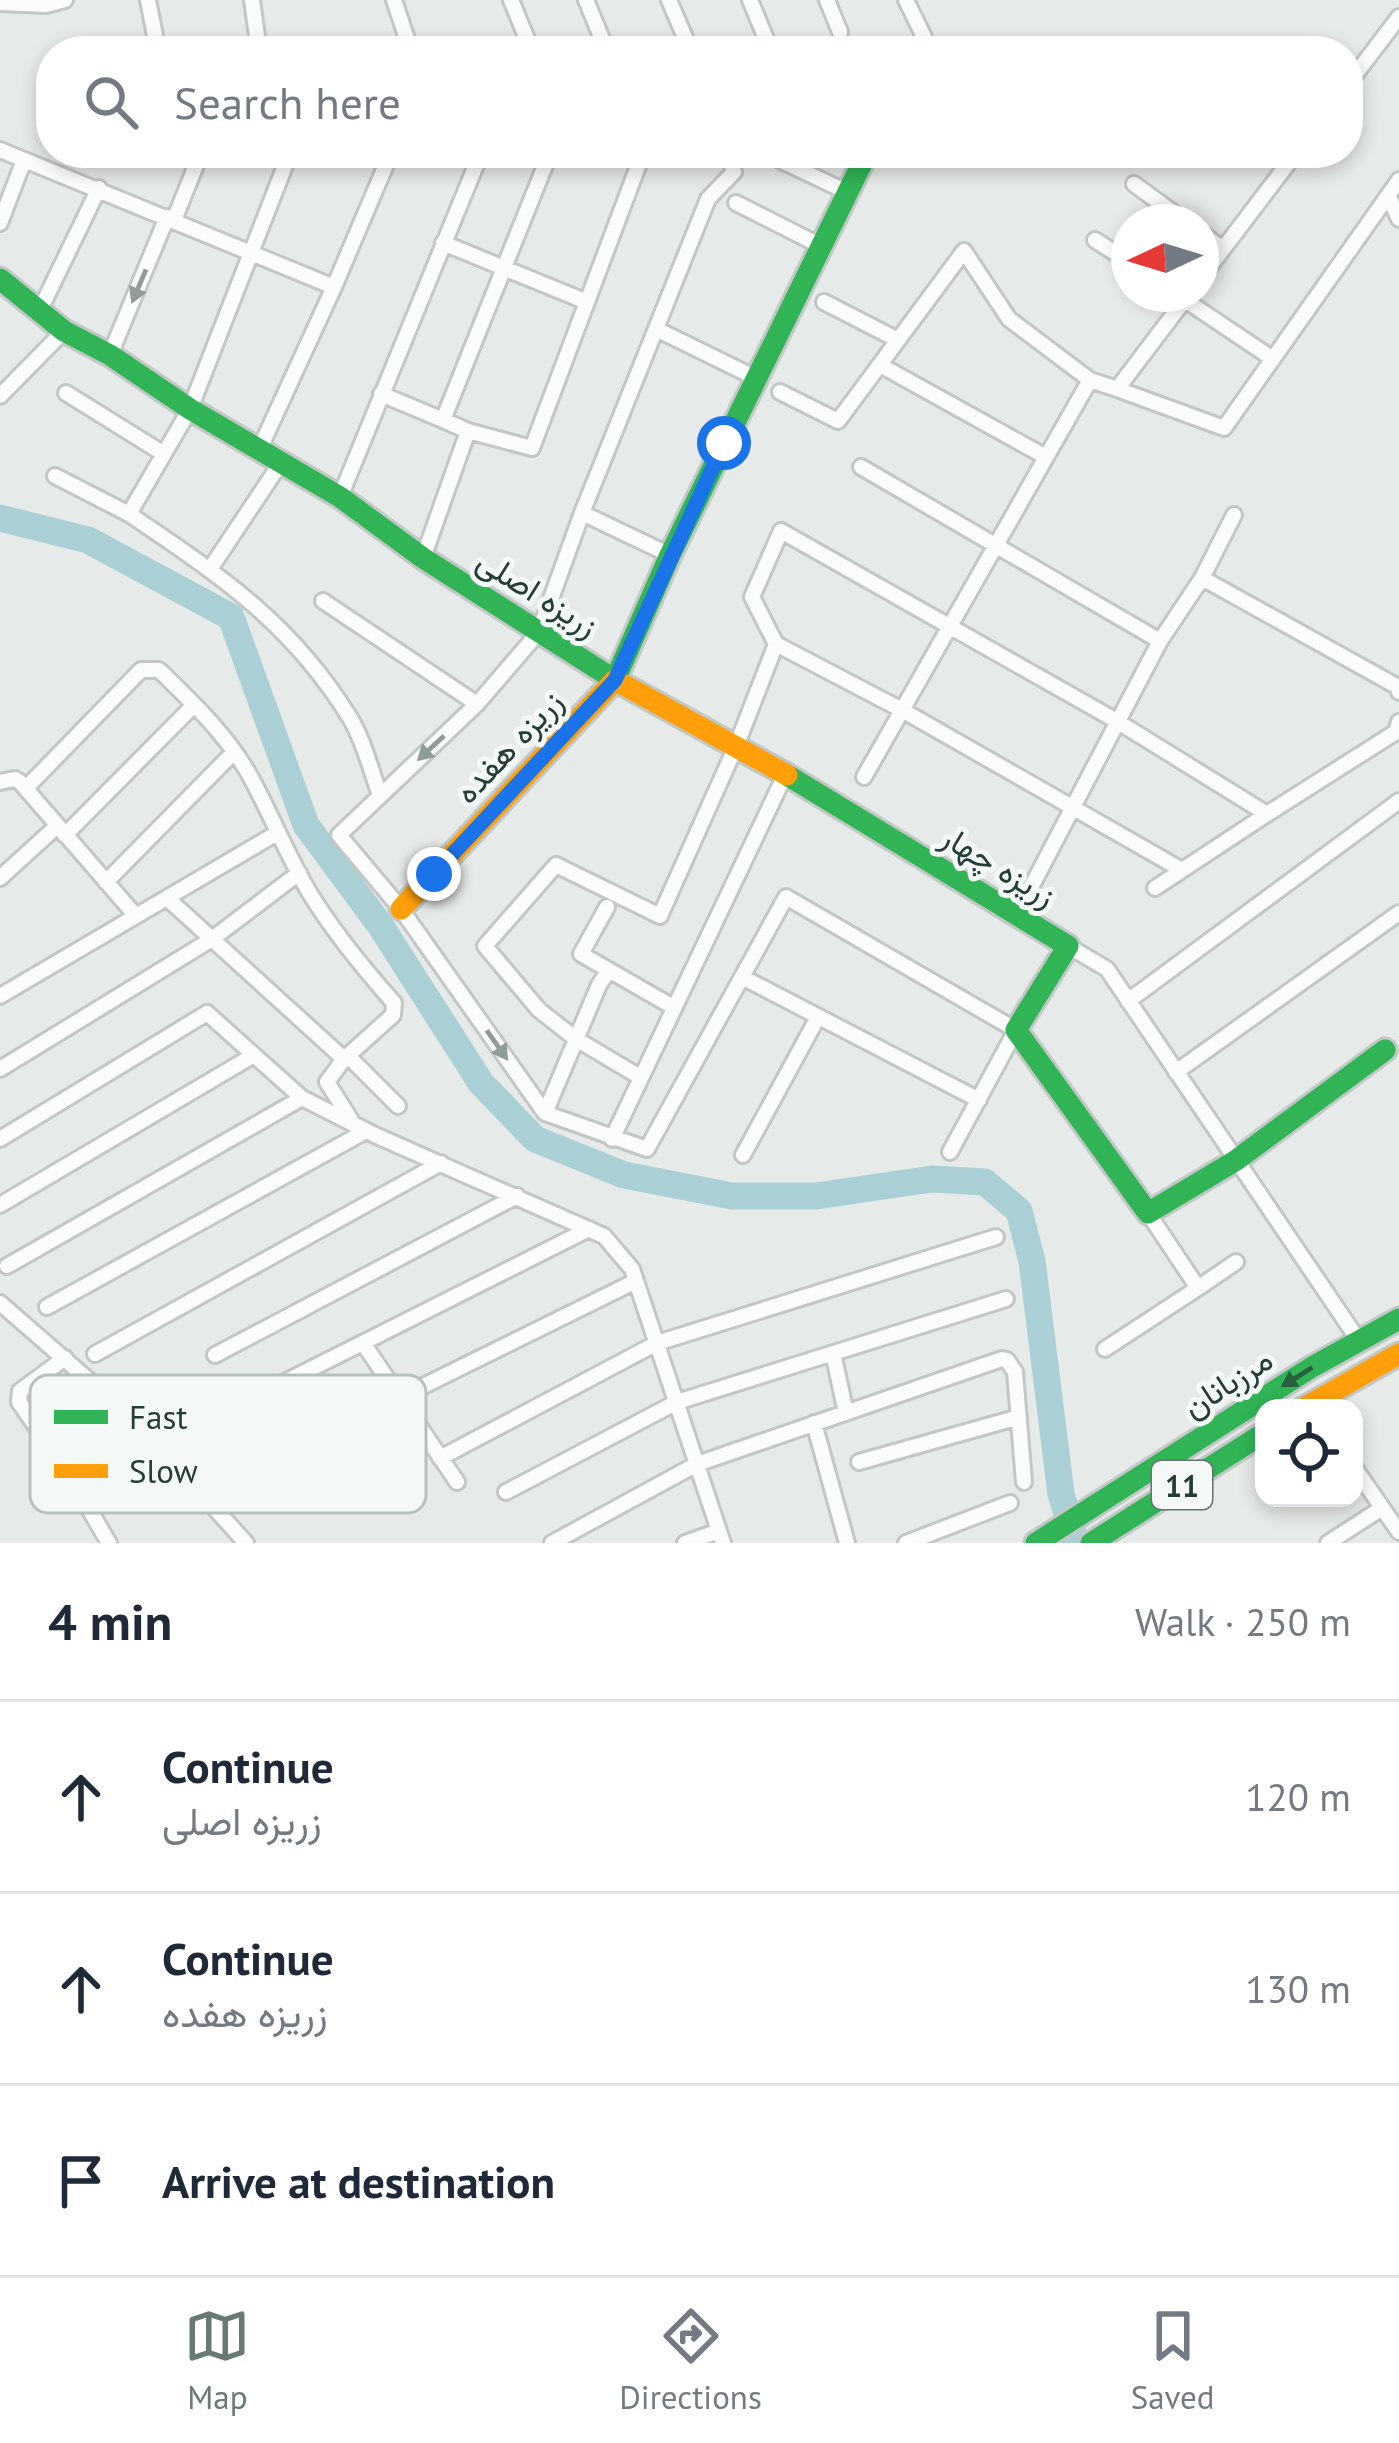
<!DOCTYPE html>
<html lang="en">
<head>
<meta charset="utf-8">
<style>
  :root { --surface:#fff; --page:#f6f6f7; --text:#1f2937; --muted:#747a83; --line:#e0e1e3; --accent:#697a74 }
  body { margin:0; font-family:"PT Sans",Vazirmatn,sans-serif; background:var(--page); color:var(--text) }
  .controls { position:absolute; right:36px; bottom:36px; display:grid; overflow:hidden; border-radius:24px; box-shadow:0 6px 18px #0003 }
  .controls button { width:108px; height:108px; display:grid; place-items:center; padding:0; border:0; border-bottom:3px solid var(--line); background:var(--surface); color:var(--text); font:60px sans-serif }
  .compass { position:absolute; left:1111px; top:204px; width:108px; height:108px; border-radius:50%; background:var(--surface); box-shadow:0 6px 18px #0003; rotate:266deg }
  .stop { position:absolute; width:36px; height:36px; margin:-27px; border:9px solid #1a73e8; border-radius:50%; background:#fff }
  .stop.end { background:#1a73e8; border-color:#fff; box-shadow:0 3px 12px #0008 }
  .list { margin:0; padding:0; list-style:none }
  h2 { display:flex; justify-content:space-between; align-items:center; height:156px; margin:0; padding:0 48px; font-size:51px }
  h2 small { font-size:39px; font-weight:400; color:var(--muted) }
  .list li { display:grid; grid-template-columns:78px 1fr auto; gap:36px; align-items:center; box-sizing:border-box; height:192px; padding:0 48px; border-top:3px solid var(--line) }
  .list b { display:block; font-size:45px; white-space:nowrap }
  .list p { margin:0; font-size:39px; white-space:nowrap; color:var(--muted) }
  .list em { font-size:39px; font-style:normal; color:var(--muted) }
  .icon { flex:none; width:66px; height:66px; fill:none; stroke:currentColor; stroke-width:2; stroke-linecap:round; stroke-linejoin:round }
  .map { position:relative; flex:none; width:1399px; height:1543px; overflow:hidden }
  .search { position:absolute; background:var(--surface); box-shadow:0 6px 18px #0003; left:36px; right:36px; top:36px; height:132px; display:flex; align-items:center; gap:30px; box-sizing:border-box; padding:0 42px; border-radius:48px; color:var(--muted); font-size:45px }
  .sheet { height:732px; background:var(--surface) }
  nav { display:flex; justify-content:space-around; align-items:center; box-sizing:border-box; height:168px; border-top:3px solid var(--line); background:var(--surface); font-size:33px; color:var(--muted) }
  nav a { display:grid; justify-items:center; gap:6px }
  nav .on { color:var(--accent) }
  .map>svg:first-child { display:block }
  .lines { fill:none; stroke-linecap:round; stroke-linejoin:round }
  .river { stroke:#aad0d5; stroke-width:27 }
  .street-casing { stroke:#c3c7c5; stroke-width:20 }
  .fast-casing { stroke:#c2c8c5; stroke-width:27 }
  .slow-casing { stroke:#c2c8c5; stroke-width:27 }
  .street { stroke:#fbfcfc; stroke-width:14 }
  .fast { stroke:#30b455; stroke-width:21 }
  .slow { stroke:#ff9f0a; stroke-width:21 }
  .oneway { fill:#909c99 }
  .oneway2 { fill:#28613f }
  .route { stroke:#1a73e8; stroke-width:15 }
  .labels { text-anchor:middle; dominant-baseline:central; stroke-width:10; stroke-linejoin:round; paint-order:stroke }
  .shield { fill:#f4f9f7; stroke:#637570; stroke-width:3 }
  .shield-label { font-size:30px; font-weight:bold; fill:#253d36 }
  .street-label { font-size:33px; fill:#253d36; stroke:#f4f9f7 }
  .key { fill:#f4f9f7; stroke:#b6c1bd; stroke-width:3 }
  .key-label { font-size:33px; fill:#253d36 }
</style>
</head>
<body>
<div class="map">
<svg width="1399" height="1543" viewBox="0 0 1399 1543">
  <rect width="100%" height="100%" fill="#e6eae8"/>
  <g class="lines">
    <!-- river -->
    <path class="river" d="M0,518L88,540L231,617L306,825L380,925L481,1083L535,1139L624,1175L732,1196H816L932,1179L985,1182L1019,1211L1032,1261L1061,1494L1076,1543"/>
    <!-- street casing -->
    <g class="street-casing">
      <path id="street" d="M148,0L158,51
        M252,0L259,51
        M394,0L411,51
        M511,0L532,51
        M586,0L607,51
        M669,0L686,40L682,51
        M750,0L767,41
        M827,0L840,32
        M906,0L924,37L917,51
        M0,3L46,5L65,0
        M225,51L258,44
        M1348,84L1399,17
        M0,150L334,287L260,448
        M769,155L847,192
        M1134,184L1186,222
        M1388,195L1399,219
        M736,203L821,246
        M174,220L201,153
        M0,223L24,160
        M1201,233L1223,249
        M1095,240L1129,262
        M443,243L587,302
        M1201,278L1296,153
        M334,287L391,153
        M1176,294L1273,359
        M824,302L898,340
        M40,310L99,188
        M656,329L756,378
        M110,355L167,217
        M880,365L1046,457
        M1090,380L1117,389L1189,294
        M1117,389L1224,428L1399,180
        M780,392L838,421L964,251L1009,319L1090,380L864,777
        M66,393L164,454
        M381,394L443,420
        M0,396L64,331
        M468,431L532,448L643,153
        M861,467L1160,641L1017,914
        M55,476L129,514L190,409L290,153
        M340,497L481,153
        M582,513L670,555
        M129,514C219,575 291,622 350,718C364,741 371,771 380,795
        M1234,515L1202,578L1398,687L1399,692
        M423,558L468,431L443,420L550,153
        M210,569L282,461
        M323,601L477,704
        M1160,641L1202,578
        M0,782L15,779L20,782L136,916
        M26,788L141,670H159C192,702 227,735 250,776C271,814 287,855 309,892C334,933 363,968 394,1003L393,1015L344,1059L327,1082L351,1120
        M1267,814L1396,732L1399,722
        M65,835L194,705
        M0,878L57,826
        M106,882L234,752
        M1155,888L1267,814L1115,720L781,531L752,597L776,644L902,710L1182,870
        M168,899L344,1059
        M607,907L581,954L673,1007
        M1068,946L1107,969L1359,1341
        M609,970L599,985L545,1113L401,909L339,835L477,704L539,632L582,513L708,199L734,172L728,153
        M742,977L979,1100
        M0,996L277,833
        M1128,1001L1399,801
        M348,1056L398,1106
        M0,1069L212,939L299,873
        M1176,1072L1399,913
        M640,1077L576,1039L539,1010L485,946L556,865L660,916L737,744L776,644
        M545,1113L647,1149L786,897L1016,1030L950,1152
        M0,1139L207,1013L302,1098L377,1136L604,1236L632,1269L723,1543
        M612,1139L785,775
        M743,1155L818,1017
        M0,1205L254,1055
        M7,1266L302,1098
        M1198,1288L1236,1262
        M0,1303L138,1423L246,1543
        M47,1307L366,1131
        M363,1343L457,1482
        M1105,1349L1198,1288L1148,1213
        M833,1353L846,1413
        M95,1354L441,1163
        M215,1355L517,1196
        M65,1358L20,1391L19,1402L66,1470L109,1543
        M261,1394L589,1229
        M399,1398L636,1281
        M814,1423L847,1543
        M440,1458L657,1343L996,1237
        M859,1462L1019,1417
        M1354,1467L1399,1532
        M66,1470L138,1423
        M506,1492L677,1402L1006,1299
        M552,1543L697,1464L1002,1359L1007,1360L1015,1372L1024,1482
        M685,1543L719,1531
        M906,1543L1010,1503
        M1328,1543L1382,1508"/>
    </g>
    <!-- fast casing -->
    <g class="fast-casing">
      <path id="fast" d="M0,279L64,331L110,355L190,409L340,497L423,558L615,680L670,555L867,153
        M787,775L1068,946L1016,1030L1148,1213L1235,1161L1385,1050
        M1036,1543L1312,1367L1399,1319
        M1091,1543L1264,1433"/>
    </g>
    <!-- slow casing -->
    <g class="slow-casing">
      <path id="slow" d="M401,909L615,680L787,775
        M1304,1408L1399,1354"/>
    </g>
    <!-- street -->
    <use href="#street" class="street"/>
    <!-- fast -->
    <use href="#fast" class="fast"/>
    <!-- slow -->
    <use href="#slow" class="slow"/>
  </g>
  <!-- one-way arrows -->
  <defs><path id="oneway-solid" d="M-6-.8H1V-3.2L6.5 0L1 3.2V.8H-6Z" transform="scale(3)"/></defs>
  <g class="oneway">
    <use href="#oneway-solid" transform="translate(139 286) rotate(113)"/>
    <use href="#oneway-solid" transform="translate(431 748) rotate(137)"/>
    <use href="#oneway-solid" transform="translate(497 1045) rotate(55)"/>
  </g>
  <use class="oneway2" href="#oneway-solid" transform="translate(1297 1377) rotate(148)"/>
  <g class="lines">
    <!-- route -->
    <path class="route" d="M434,874L615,680L724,443"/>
  </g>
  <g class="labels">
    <!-- shield labels -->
    <rect class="shield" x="1152" y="1461" width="60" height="48" rx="9"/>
    <g class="shield-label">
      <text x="1182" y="1485">11</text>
    </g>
    <!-- street labels -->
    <g class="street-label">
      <text transform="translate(538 592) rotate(32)">زریزه اصلی</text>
      <text transform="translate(508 746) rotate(-47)">زریزه هفده</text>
      <text transform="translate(999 865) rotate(31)">زریزه چهار</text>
      <text transform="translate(1227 1382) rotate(-33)">مرزبانان</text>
    </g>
  </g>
  <!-- legend -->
  <rect x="30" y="1375" width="396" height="138" rx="18" class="key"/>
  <rect x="54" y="1410" width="54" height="14" fill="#30b455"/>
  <rect x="54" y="1464" width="54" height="14" fill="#ff9f0a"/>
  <g class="key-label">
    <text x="129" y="1429">Fast</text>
    <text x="129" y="1483">Slow</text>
  </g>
</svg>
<div class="controls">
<button><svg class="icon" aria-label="locate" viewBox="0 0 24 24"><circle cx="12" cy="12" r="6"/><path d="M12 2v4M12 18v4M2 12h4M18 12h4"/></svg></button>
</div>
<svg class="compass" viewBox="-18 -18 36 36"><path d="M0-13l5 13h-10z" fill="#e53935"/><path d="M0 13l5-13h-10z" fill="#747a83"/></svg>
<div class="stop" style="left:724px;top:443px"></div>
<div class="stop end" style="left:434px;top:874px"></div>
<div class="search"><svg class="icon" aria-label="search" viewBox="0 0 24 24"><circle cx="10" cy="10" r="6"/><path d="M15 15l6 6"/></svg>Search here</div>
</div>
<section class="sheet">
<h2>4 min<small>Walk · 250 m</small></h2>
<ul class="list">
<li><svg class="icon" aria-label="ahead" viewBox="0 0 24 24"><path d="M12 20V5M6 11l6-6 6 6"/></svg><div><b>Continue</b><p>زریزه اصلی</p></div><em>120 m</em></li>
<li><svg class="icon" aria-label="ahead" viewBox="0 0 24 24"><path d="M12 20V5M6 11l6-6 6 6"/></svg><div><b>Continue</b><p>زریزه هفده</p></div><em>130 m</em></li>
<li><svg class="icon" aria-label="arrive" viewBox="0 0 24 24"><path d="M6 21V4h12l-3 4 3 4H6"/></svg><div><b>Arrive at destination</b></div></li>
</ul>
</section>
<nav>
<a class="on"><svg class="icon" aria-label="map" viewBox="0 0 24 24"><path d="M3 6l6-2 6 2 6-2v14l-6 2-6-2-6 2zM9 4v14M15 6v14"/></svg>Map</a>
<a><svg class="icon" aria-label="directions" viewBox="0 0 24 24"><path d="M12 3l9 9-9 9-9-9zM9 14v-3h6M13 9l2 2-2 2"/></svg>Directions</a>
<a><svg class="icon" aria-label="saved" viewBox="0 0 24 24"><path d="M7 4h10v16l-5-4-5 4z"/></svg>Saved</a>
</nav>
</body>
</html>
